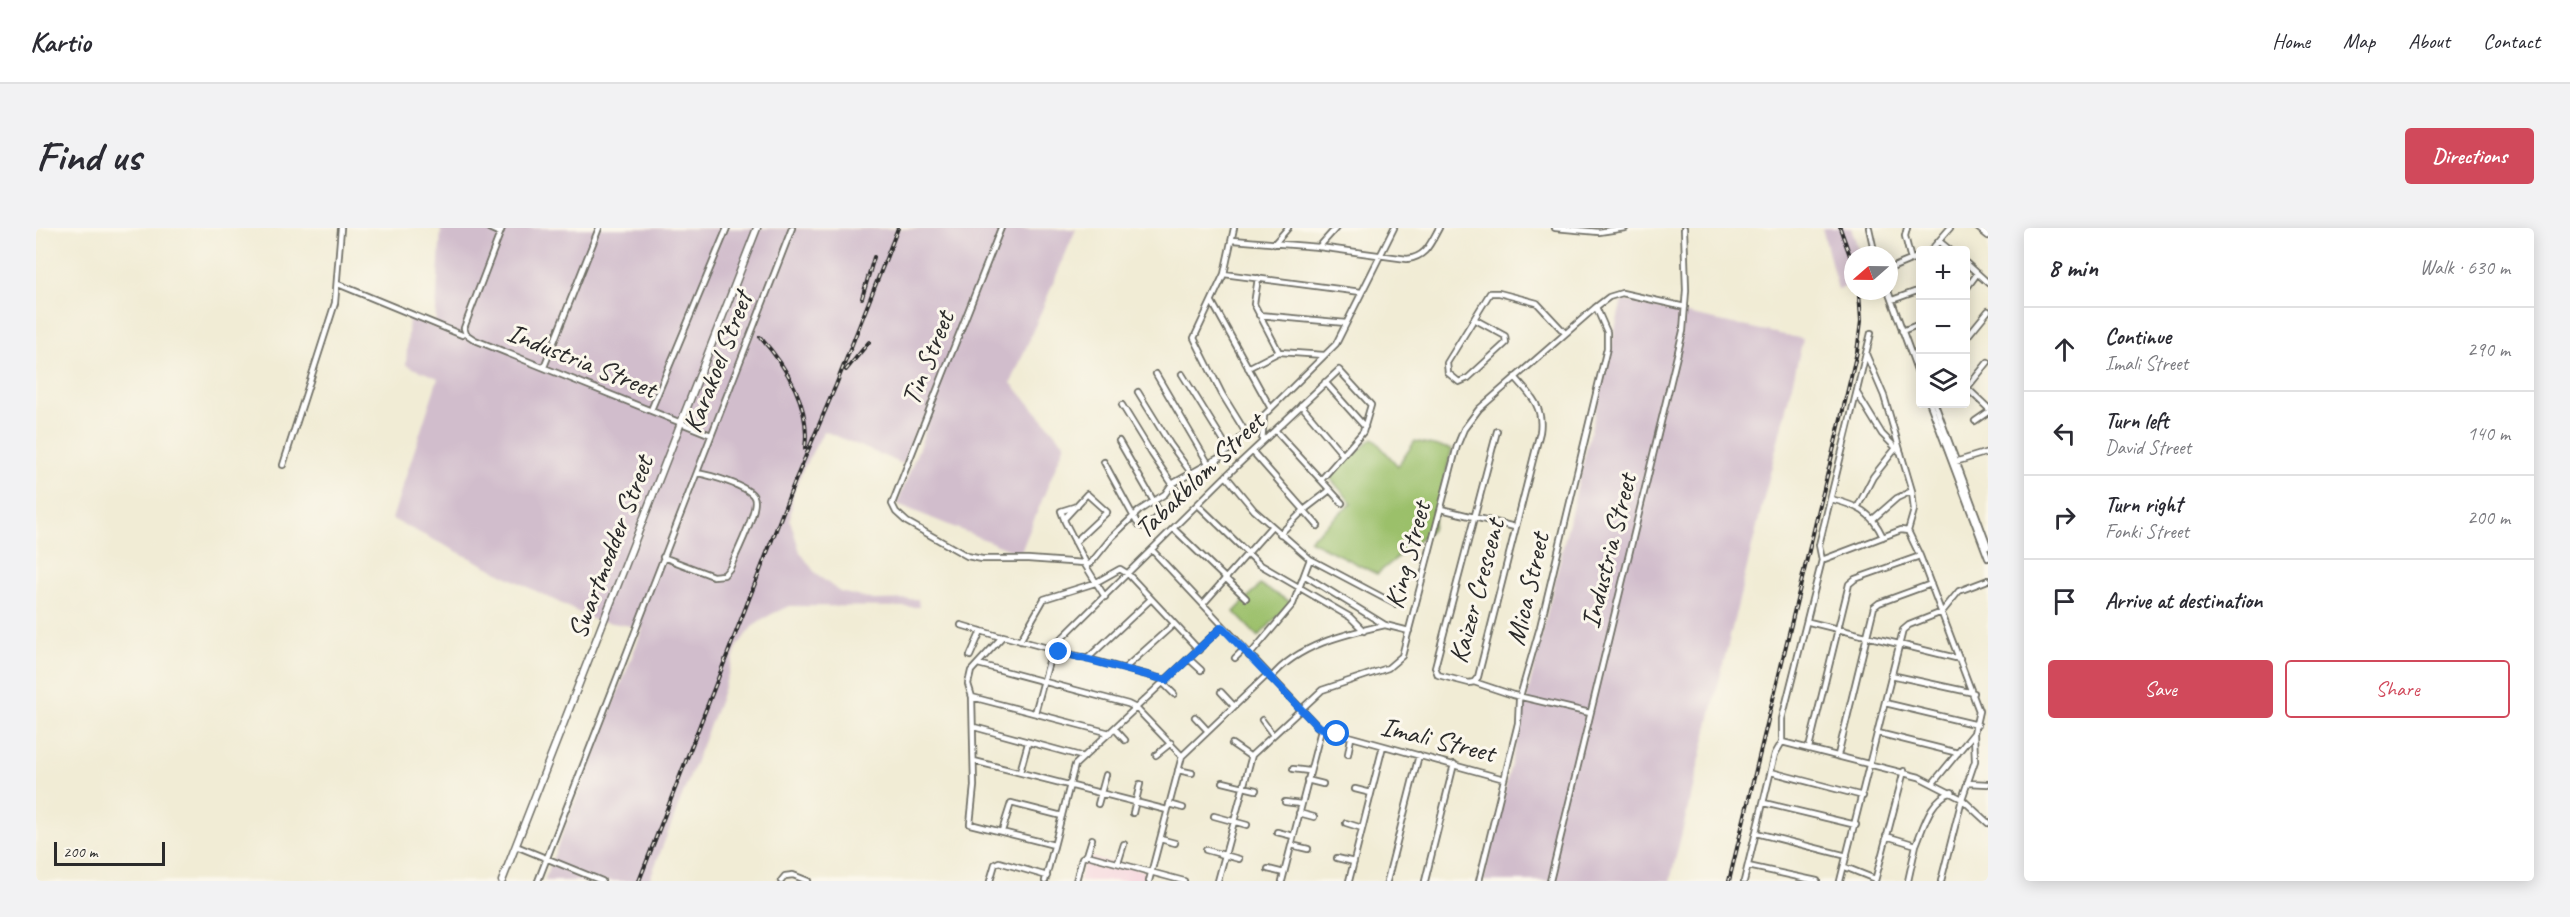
<!DOCTYPE html>
<html lang="en">
<head>
<meta charset="utf-8">
<style>
  :root { --surface:#fff; --page:#f2f2f3; --text:#2b2b33; --muted:#7c7c81; --line:#e1e1e2; --accent:#d1495b }
  body { margin:0; font-family:Caveat,sans-serif; background:var(--page); color:var(--text) }
  .controls { position:absolute; right:18px; top:18px; display:grid; overflow:hidden; border-radius:6px; box-shadow:0 3px 15px #0003 }
  .controls button { width:54px; height:54px; display:grid; place-items:center; padding:0; border:0; border-bottom:2px solid var(--line); background:var(--surface); color:var(--text); font:30px sans-serif }
  .compass { position:absolute; left:1808px; top:18px; width:54px; height:54px; border-radius:50%; background:var(--surface); box-shadow:0 3px 15px #0003; rotate:250deg }
  .scale { position:absolute; left:18px; bottom:15px; width:111px; box-sizing:border-box; padding-left:6px; border:3px solid #2b2b2b; border-top:0; font-size:16px; line-height:21px; white-space:nowrap; color:#2b2b2b; -webkit-text-stroke:4px #fbf7ec; paint-order:stroke }
  .stop { position:absolute; width:18px; height:18px; margin:-14px; border:4px solid #1a73e8; border-radius:50%; background:#fff }
  .stop.end { background:#1a73e8; border-color:#fff; box-shadow:0 2px 6px #0008 }
  .list { margin:0; padding:0; list-style:none }
  h2 { display:flex; justify-content:space-between; align-items:center; height:78px; margin:0; padding:0 24px; font-size:26px }
  h2 small { font-size:20px; font-weight:400; color:var(--muted) }
  .list li { display:grid; grid-template-columns:39px 1fr auto; gap:18px; align-items:center; box-sizing:border-box; height:84px; padding:0 24px; border-top:2px solid var(--line) }
  .list b { display:block; font-size:22px; white-space:nowrap }
  .list p { margin:0; font-size:20px; white-space:nowrap; color:var(--muted) }
  .list em { font-size:20px; font-style:normal; color:var(--muted) }
  .actions { display:flex; gap:12px; padding:18px 24px }
  .actions a { flex:1; padding:14px 0; border:2px solid var(--accent); border-radius:6px; text-align:center; font-size:21px; color:var(--accent) }
  .actions .main { background:var(--accent); color:#fff }
  .icon { flex:none; width:33px; height:33px; fill:none; stroke:currentColor; stroke-width:2; stroke-linecap:round; stroke-linejoin:round }
  .map { position:relative; flex:none; width:1952px; height:653px; overflow:hidden; border-radius:6px }
  header { display:flex; align-items:center; gap:36px; box-sizing:border-box; height:84px; padding:0 30px; background:var(--surface); border-bottom:2px solid var(--line) }
  header strong { font-size:28px }
  nav { display:flex; gap:33px; margin-inline-start:auto; font-size:21px }
  .intro { display:flex; align-items:center; justify-content:space-between; box-sizing:border-box; height:144px; padding:0 36px }
  h1 { margin:0; font-size:42px }
  .button { padding:15px 27px; border-radius:6px; background:var(--accent); color:#fff; font-size:21px; font-weight:700 }
  main { display:flex; gap:36px; padding:0 36px }
  aside { flex:1; background:var(--surface); border-radius:6px; box-shadow:0 3px 15px #0003 }
  .map>svg:first-child { display:block }
  .built { fill:#f5cfdb }
  .industrial { fill:#d1bdcc }
  .green { fill:#9bc06b; stroke:#63764b; stroke-width:1.5 }
  .lines { fill:none; stroke-linecap:round; stroke-linejoin:round }
  .minor-casing { stroke:#706f66; stroke-width:8 }
  .major-casing { stroke:#706f66; stroke-width:9 }
  .minor { stroke:#fff; stroke-width:4.5 }
  .major { stroke:#fff; stroke-width:6 }
  .rail-casing { stroke:#2b2b2b; stroke-width:4 }
  .rail { stroke:#fbf7ec; stroke-width:1.5; stroke-dasharray:4.5; stroke-linecap:butt }
  .route { stroke:#1a73e8; stroke-width:8 }
  .labels { text-anchor:middle; dominant-baseline:central; stroke-width:6; stroke-linejoin:round; paint-order:stroke }
  .street-label { font-size:28px; fill:#2b2b2b; stroke:#fbf7ec }
</style>
</head>
<body>
<header>
<strong>Kartio</strong>
<nav><a>Home</a><a>Map</a><a>About</a><a>Contact</a></nav>
</header>
<div class="intro"><h1>Find us</h1><a class="button">Directions</a></div>
<main>
<div class="map">
<svg width="1952" height="653" viewBox="0 0 1952 653">
  <rect width="100%" height="100%" fill="#fbf7ec"/>
  <filter id="ink" filterUnits="userSpaceOnUse"><feTurbulence type="fractalNoise" baseFrequency=".0167" numOctaves="2"/><feDisplacementMap in="SourceGraphic" scale="12" xChannelSelector="R" yChannelSelector="G"/><feConvolveMatrix kernelMatrix="1 2 1 2 8 2 1 2 1" color-interpolation-filters="sRGB"/></filter>
  <filter id="wash" filterUnits="userSpaceOnUse"><feTurbulence type="fractalNoise" baseFrequency=".008" numOctaves="4" result="noise"/><feDisplacementMap in="SourceGraphic" scale="24" xChannelSelector="R" yChannelSelector="G"/><feGaussianBlur stdDeviation="1.35" result="paint"/><feColorMatrix in="noise" values="0 0 0 0 0 0 0 0 0 0 0 0 0 0 0 0 0 1.4 0 .05"/><feComposite in="paint" operator="in"/></filter>
  <g filter="url(#wash)">
    <rect width="100%" height="100%" fill="#f1ecd5"/>
    <!-- built -->
    <path class="built" d="M1052,629L1109,643L1110,653H1043L1048,631Z"/>
    <!-- industrial -->
    <path class="industrial" d="M405,0L1040,1L975,155L1029,216L984,326L861,276L891,199L882,197L867,236L788,203L767,241L757,265L754,292L764,324L780,346L804,364L838,372L882,371L883,379L753,378L734,387L716,399L702,417L683,474L613,653H508L607,400L558,392L356,291L402,150L370,137L373,89L399,99Z
      M1786,0H1815L1825,27H1817V56L1802,61Z
      M1586,72L1767,111L1634,653H1447Z"/>
    <!-- green -->
    <path class="green" d="M1337,210L1362,238L1379,213L1416,221L1396,301L1341,346L1273,312L1316,275L1293,249Z
      M1224,357L1255,374L1222,409L1198,384Z"/>
  </g>
  <g filter="url(#ink)">
    <g class="lines">
      <!-- minor casing -->
      <g class="minor-casing">
        <path id="minor" d="M453,0L464,5
          M466,0L428,100L430,106L439,112L675,207
          M965,0L856,276L860,284L871,294L931,328L946,331H992L1048,335L1069,369
          M1198,0L1188,46L1158,110L1186,166L1210,205L1300,116L1358,0
          M1519,0L1563,4L1589,0
          M1833,0L1839,27
          M1871,0L1869,8L1875,32
          M1942,0L1952,8
          M1197,12L1283,19L1371,31C1390,29 1394,16 1403,0
          M1903,13L1914,22
          M1238,16L1252,0
          M1283,19L1300,0
          M1895,22L1914,0
          M1930,35L1952,55
          M1853,41L1884,28
          M1188,46L1325,64
          M1222,50L1218,76L1243,124
          M302,56L426,107
          M1930,61L1941,46
          M1852,63L1884,150
          M1856,72L1884,62
          M1176,74L1234,179
          M1223,87L1310,95
          M1438,91L1469,108L1470,115L1432,150L1423,154L1412,145L1411,135L1454,65H1463L1501,75L1529,105
          M1866,103L1884,96
          M1930,110L1952,83
          M1830,126L1848,168L1876,263L1878,282L1872,303L1884,328L1943,483L1938,505L1897,555
          M508,139L563,0
          M1212,140L1243,124L1288,127
          M1120,146L1172,235
          M1146,146L1193,222
          M1289,154L1329,199
          M1930,159L1952,180
          M1931,160L1952,134
          M1102,164L1134,216L1161,253
          M1821,165L1846,206L1865,225
          M1894,176L1952,330
          M1899,176L1952,319
          M1086,177L1116,226L1145,269
          M1265,177L1307,227
          M615,182L691,0
          M1939,193L1952,184
          M1239,202L1306,275
          M1461,203L1399,439L1402,447L1433,455L1438,454L1442,449L1504,204C1508,179 1494,166 1479,149
          M1083,213L1125,286
          M1226,214L1228,188
          M1217,224L1282,298
          M1068,234L1100,293L1104,298L1110,299L1145,269L1182,232
          M1919,234L1952,224
          M247,237L299,75L305,0
          M1190,248L1218,282L1274,331L1359,376
          M1795,271C1822,278 1835,283 1847,309
          M1162,277L1223,336L1314,389L1328,403
          M1821,280L1837,249L1860,220
          M1405,281L1479,299
          M1028,291L1025,283L1041,278
          M1837,291L1861,270L1876,263
          M1138,301L1210,370
          M1244,306L1268,282L1294,262
          M1039,314L1071,284L1051,266L1028,291L1029,294L1051,337L1055,335L1076,309L1104,282L1129,266L1136,256L1186,228L1210,205
          M1116,322L1283,500L1468,551
          M627,329L677,348L688,347L694,340C699,328 724,280 718,269C713,258 673,247 661,245
          M1786,332L1783,317L1835,105
          M1268,347L1349,397L1373,403
          M1167,376L1235,299
          M1773,394L1924,431
          M925,397L965,409
          M984,413L1008,371L1059,355L1084,341L1092,346L1163,422
          M934,428L945,403
          M1213,428L1257,376L1274,331
          M1199,430L1207,422
          M1051,431L1115,371
          M1153,431L1165,442
          M942,436L1092,476L1100,480L1146,528
          M1089,440L1138,396
          M1855,447L1938,465
          M1235,450C1261,417 1309,406 1349,397
          M1438,454L1477,467L1554,485
          M1127,455L1138,466
          M1185,464L1198,478
          M936,469L1074,505
          M1849,475L1942,497
          M999,485L1016,423L1024,412L1190,248L1303,142L1335,177L1327,204L1285,252
          M1159,489L1172,503
          M1226,492L1237,507
          M938,499L1048,529
          M1079,501L1089,512
          M1842,505L1922,525
          M1746,514L1883,549L1926,571L1952,595
          M1196,516L1215,529
          M1773,520L1813,356L1819,351L1884,328
          M1312,526L1315,510
          M1120,527L1135,515
          M1802,527L1838,379L1843,375L1895,356
          M938,533L1131,582
          M1257,541L1273,543
          M1142,542L1156,545
          M984,544L992,515
          M1735,544L1827,568
          M1271,552L1287,556
          M1187,554L1220,562
          M1931,555L1952,556
          M1319,561L1335,565
          M1249,574L1265,576
          M1728,575L1820,597
          M1062,576L1070,547
          M1133,576L1147,580
          M1097,585L1104,556
          M1263,585L1278,589
          M1178,588L1211,597
          M1310,595L1326,600
          M966,603L975,575L1026,588
          M1241,604L1257,608
          M1720,605L1811,628
          M1850,608L1880,617L1872,653
          M1124,611L1139,615
          M1018,617L934,596L938,558L936,469L932,456L935,443L967,408L1130,452
          M1255,617L1272,621
          M1880,617C1888,598 1894,571 1916,564
          M480,618L566,653
          M1170,622L1203,631
          M1051,627L1148,653
          M1301,630L1318,634
          M1082,635L1088,616
          M1712,638L1781,653
          M1809,639L1839,651
          M1232,641L1248,645
          M502,653L756,0
          M745,653L749,648L757,647L772,653
          M954,653L959,636L963,634L1011,648
          M1009,653L1039,537L1186,399
          M1040,653L1046,630L1051,627L1056,611
          M1113,653L1146,528L1231,447
          M1182,653L1216,527L1286,462L1352,440L1366,428L1421,218L1428,201L1443,181L1560,79L1573,69L1586,65L1649,79
          M1246,653L1285,502
          M1313,653L1347,518
          M1351,653L1383,527
          M1389,653L1418,536
          M1443,653L1482,495L1483,472L1504,399L1571,120V104L1560,79
          M1514,653L1647,103L1650,62L1648,0
          M1708,653L1739,526L1746,514V491L1786,332L1865,302L1872,303
          M1804,653L1867,402L1873,397L1906,384L1923,363L1952,352
          M1839,653L1868,543
          M1905,653L1926,571L1939,533L1938,505"/>
      </g>
      <!-- major casing -->
      <g class="major-casing">
        <path id="major" d="M466,653L721,0"/>
      </g>
      <!-- minor -->
      <use href="#minor" class="minor"/>
      <!-- major -->
      <use href="#major" class="major"/>
      <!-- rail casing -->
      <g class="rail-casing">
        <path id="rail" d="M1804,0L1817,36
          M826,70L838,29
          M724,109C751,139 775,179 769,220
          M810,142L833,114
          M603,653L759,253L800,157L862,0
          M1693,653L1821,124L1825,93L1823,63"/>
      </g>
      <!-- rail -->
      <use href="#rail" class="rail"/>
    </g>
  </g>
  <g class="lines" filter="url(#ink)">
    <!-- route -->
    <path class="route" d="M1023,424L1130,452L1186,399L1281,498L1301,506"/>
  </g>
  <g class="labels">
    <!-- street labels -->
    <g class="street-label">
      <text transform="translate(891 130) rotate(-68)">Tin Street</text>
      <text transform="translate(546 132) rotate(22)">Industria Street</text>
      <text transform="translate(681 134) rotate(-69)">Karakoel Street</text>
      <text transform="translate(1163 247) rotate(-44)">Tabakblom Street</text>
      <text transform="translate(574 319) rotate(-69)">Swartmodder Street</text>
      <text transform="translate(1572 323) rotate(-76)">Industria Street</text>
      <text transform="translate(1371 327) rotate(-75)">King Street</text>
      <text transform="translate(1491 361) rotate(-77)">Mica Street</text>
      <text transform="translate(1440 363) rotate(-75)">Kaizer Crescent</text>
      <text transform="translate(1402 511) rotate(14)">Imali Street</text>
    </g>
  </g>
</svg>
<div class="controls">
<button>+</button>
<button>−</button>
<button><svg class="icon" aria-label="layers" viewBox="0 0 24 24"><path d="M12 4l9 5-9 5-9-5zM3 14l9 5 9-5"/></svg></button>
</div>
<svg class="compass" viewBox="-18 -18 36 36"><path d="M0-13l5 13h-10z" fill="#e53935"/><path d="M0 13l5-13h-10z" fill="#7c7c81"/></svg>
<div class="scale">200 m</div>
<div class="stop" style="left:1301px;top:506px"></div>
<div class="stop end" style="left:1023px;top:424px"></div>
</div>
<aside>
<h2>8 min<small>Walk · 630 m</small></h2>
<ul class="list">
<li><svg class="icon" aria-label="ahead" viewBox="0 0 24 24"><path d="M12 20V5M6 11l6-6 6 6"/></svg><div><b>Continue</b><p>Imali Street</p></div><em>290 m</em></li>
<li><svg class="icon" aria-label="left" viewBox="0 0 24 24"><path d="M17 20v-9H6M10 6l-5 5 5 5"/></svg><div><b>Turn left</b><p>David Street</p></div><em>140 m</em></li>
<li><svg class="icon" aria-label="right" viewBox="0 0 24 24"><path d="M7 20v-9h11M14 6l5 5-5 5"/></svg><div><b>Turn right</b><p>Fonki Street</p></div><em>200 m</em></li>
<li><svg class="icon" aria-label="arrive" viewBox="0 0 24 24"><path d="M6 21V4h12l-3 4 3 4H6"/></svg><div><b>Arrive at destination</b></div></li>
</ul>
<div class="actions"><a class="main">Save</a><a>Share</a></div>
</aside>
</main>
</body>
</html>
